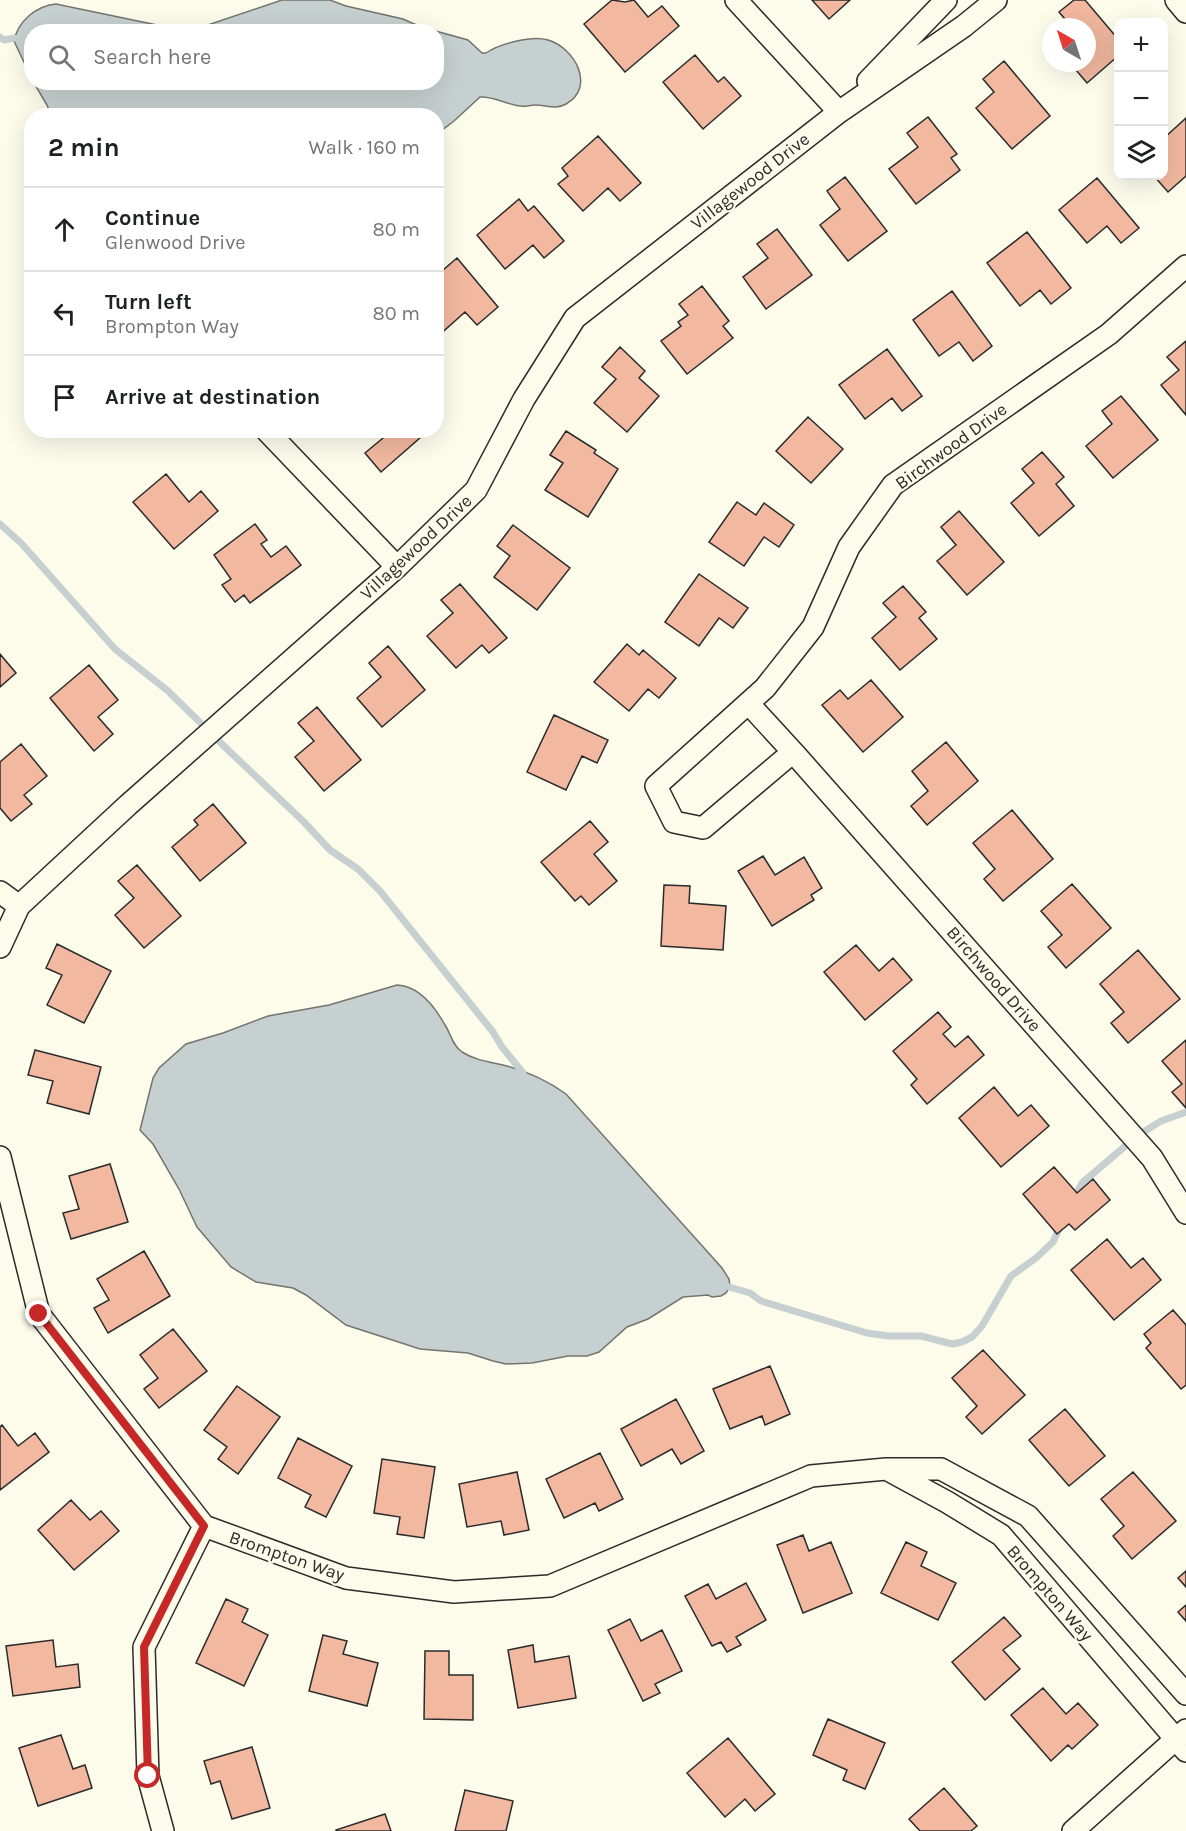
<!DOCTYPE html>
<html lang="en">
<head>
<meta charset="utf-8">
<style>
  :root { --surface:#fff; --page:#f2f2f2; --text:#202124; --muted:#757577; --line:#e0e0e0 }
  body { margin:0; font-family:Karla,sans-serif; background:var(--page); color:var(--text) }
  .controls { position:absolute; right:18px; top:18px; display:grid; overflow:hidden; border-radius:12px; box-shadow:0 6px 24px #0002 }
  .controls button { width:54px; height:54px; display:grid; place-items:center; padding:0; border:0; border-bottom:2px solid var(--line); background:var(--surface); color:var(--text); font:30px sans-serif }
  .compass { position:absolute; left:1042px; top:18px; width:54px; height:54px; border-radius:50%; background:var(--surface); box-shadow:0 6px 24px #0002; rotate:321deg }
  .stop { position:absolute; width:18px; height:18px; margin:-14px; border:4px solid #c62828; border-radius:50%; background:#fff }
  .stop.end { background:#c62828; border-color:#fff; box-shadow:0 2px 6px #0008 }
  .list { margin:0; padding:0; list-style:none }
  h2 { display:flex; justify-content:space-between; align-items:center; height:78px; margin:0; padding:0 24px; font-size:26px }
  h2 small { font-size:20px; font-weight:400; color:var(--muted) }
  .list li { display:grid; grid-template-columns:39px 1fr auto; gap:18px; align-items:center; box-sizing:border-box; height:84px; padding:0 24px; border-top:2px solid var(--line) }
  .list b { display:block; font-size:22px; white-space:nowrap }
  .list p { margin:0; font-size:20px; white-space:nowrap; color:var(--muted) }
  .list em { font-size:20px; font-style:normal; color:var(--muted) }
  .icon { flex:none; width:33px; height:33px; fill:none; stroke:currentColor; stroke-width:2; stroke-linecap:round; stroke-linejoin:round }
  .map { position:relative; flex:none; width:1186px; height:1831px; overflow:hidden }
  .search { position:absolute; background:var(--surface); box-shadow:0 6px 24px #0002; left:24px; top:24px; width:420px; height:66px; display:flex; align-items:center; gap:15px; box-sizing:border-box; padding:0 21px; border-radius:24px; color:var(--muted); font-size:22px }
  .panel { position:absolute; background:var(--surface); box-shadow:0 6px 24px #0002; left:24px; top:108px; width:420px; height:330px; border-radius:24px }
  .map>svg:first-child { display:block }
  .water { fill:#c7d0d0; stroke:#74746e; stroke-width:1.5 }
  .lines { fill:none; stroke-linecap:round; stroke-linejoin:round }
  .stream { stroke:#c7d0d0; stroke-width:7 }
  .building { fill:#f2b8a0; stroke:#2b2b2b; stroke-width:1.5 }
  .minor-casing { stroke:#2b2b2b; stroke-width:24 }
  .minor { stroke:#fdfbea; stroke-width:21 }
  .route { stroke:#c62828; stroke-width:8 }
  .labels { text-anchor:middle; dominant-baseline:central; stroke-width:4.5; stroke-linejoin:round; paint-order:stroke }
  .street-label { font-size:18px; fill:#2b2b2b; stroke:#fdfbea }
</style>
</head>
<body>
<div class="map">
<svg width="1186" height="1831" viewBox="0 0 1186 1831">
  <rect width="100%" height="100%" fill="#fdfbea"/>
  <!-- water -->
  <path class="water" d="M282,0H330L346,6L403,19L421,27L468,40L482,53H486C499,44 532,35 548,40C575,48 596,87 566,104C556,110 546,105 535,105C530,105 525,107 521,106C507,105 494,96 480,97L454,121L437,134L436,116L51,115L47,105L34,83L436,82V32H32L31,77L14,41C18,21 36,6 56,4L157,25L193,30Z
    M397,985C419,986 435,1007 445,1025C451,1034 452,1045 462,1052C476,1061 492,1062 507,1066C528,1072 548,1081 566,1094L722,1268L729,1279L730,1286L726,1293L721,1296L712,1297L708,1295L683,1297L648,1319L627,1327L599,1352L587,1356H568L532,1363L506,1364L493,1361L468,1353L420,1349L346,1325L306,1295L293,1288L256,1282L231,1267L197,1227L179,1189L153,1144L140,1130L153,1078L159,1068L186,1044L223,1033L268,1016L329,1005Z"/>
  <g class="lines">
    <!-- stream -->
    <path class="stream" d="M0,37L4,40L14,38
      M0,524L21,543L115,649L168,691L228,750L304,822L330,850L358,869L380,891L493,1032L502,1047L523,1073
      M1073,1201L1082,1183L1137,1136L1161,1121L1186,1112
      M729,1287L750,1293L761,1301L867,1333L889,1336H921L952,1344L962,1342L972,1337L982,1326L1011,1276L1036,1258L1053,1242L1060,1227"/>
  </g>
  <!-- building -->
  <path class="building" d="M612,0L625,2L634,0L648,17L662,6L679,26L625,72L584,24Z
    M812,0H850L829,19Z
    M1074,0H1085L1118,39V56L1087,83L1070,63H1087V27H1068L1070,25L1059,12Z
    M695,55L718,82L724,77L741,96L703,129L663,82Z
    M1004,61L1050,116L1012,149L976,108L994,92L983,79Z
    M928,117L957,154L951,158L960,170L916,204L889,169L918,147L907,133Z
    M1186,118V176L1168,192L1154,176H1164V138Z
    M598,136L641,183L620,201L608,188L583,211L558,184L568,176L562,168Z
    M845,177L887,231L848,261L820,225L840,209L827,191Z
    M1097,178L1139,228L1121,243L1107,226L1087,243L1059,210Z
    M519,199L528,211L534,206L564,241L544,258L533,245L505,269L477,235Z
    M777,229L812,275L766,309L743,277L768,258L757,244Z
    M1027,232L1071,288L1051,304L1040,290L1020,306L987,263Z
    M457,258L498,307L477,325L465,312L437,337L436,276Z
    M702,286L729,321L723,326L733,338L687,374L661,341L681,326L678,322L688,315L679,304Z
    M952,291L992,346L973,361L959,342L939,356L913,320Z
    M1186,341V415L1161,385L1179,370L1167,357Z
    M620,347L645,371L639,378L659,396L627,432L594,403L616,379L602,367Z
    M887,349L922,396L902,411L892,398L865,419L839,385Z
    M1121,396L1158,440L1113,478L1086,446L1112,424L1102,411Z
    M808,417L843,449L811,483L776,451Z
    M376,430H429L381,472L365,453L383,438Z
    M566,431L596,450L594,453L618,469L588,517L545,490L563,463L550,455Z
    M1042,452L1064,477L1056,484L1074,506L1039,536L1011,503L1034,483L1022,469Z
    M166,474L189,502L201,491L218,511L174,549L133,502Z
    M737,502L756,515L764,503L794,525L779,547L764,537L744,566L709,542Z
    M959,511L1004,562L967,595L937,561L956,545L941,527Z
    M255,524L267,540L261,544L271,557L286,546L301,565L250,603L244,595L235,602L222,585L231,579L214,555Z
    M513,525L570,568L537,610L494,577L510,556L497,546Z
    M699,574L748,608L733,628L719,618L699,646L665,622Z
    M460,584L507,638L489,653L482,645L456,668L427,636L453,613L441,600Z
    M903,586L926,612L919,618L937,639L900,670L872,638L896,617L883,603Z
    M627,644L639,655L643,650L676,678L659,698L648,689L629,711L594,682Z
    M388,646L425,690L382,727L357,698L381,677L369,663Z
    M0,654L16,673L0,687Z
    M89,665L118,700L98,717L113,734L94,751L50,698Z
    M871,680L903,717L863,752L822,705L840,690L848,699Z
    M317,707L361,760L324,791L295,757L314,741L298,723Z
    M554,715L608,740L597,763L582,756L566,790L527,772Z
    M946,742L978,781L927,825L911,806L928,791L912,771Z
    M21,744L47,776L24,795L32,804L11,821L0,808V762Z
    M213,804L246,843L200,881L172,847L198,825L194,820Z
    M1012,810L1053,859L1003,901L984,879L995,869L973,843Z
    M590,821L608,842L594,854L617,881L589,905L581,896L575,901L541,862Z
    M763,856L775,875L804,857L822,888L811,895L814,900L772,926L738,871Z
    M137,865L181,916L144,948L115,915L134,898L118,881Z
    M1072,884L1111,928L1066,968L1048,947L1062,935L1041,911Z
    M664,885L690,886L689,903L726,906L723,950L661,946Z
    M57,944L111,971L84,1023L47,1005L62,975L46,968Z
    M856,945L879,971L893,958L912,980L865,1020L824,972Z
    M1138,950L1180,999L1128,1043L1111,1023L1124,1012L1100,984Z
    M938,1012L951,1027L943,1034L955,1047L968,1036L984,1055L927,1104L911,1085L917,1079L893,1051Z
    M1186,1040V1108L1172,1092L1182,1084L1162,1061Z
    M35,1050L101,1067L89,1114L47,1103L53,1081L28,1075Z
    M994,1087L1018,1116L1031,1105L1049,1126L1001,1167L959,1118Z
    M110,1164L128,1222L71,1239L63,1213L79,1209L69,1176Z
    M1054,1167L1077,1193L1093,1179L1110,1200L1075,1230L1069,1224L1057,1234L1023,1194Z
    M1107,1239L1131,1268L1143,1258L1161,1280L1114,1320L1071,1270Z
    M144,1251L170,1296L108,1333L94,1308L109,1300L97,1279Z
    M1173,1310L1186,1325V1385L1181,1389L1146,1348L1151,1343L1144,1334Z
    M173,1329L207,1371L159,1408L144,1389L158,1378L140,1355Z
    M983,1350L1025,1395L982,1434L966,1417L977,1406L952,1378Z
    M770,1366L790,1414L765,1425L762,1416L730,1429L713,1389Z
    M237,1386L280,1417L238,1474L218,1459L227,1447L204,1430Z
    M676,1399L704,1451L681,1464L672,1449L641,1466L621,1429Z
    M1065,1409L1105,1456L1069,1486L1029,1440Z
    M2,1425L18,1446L35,1433L49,1452L0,1490V1427Z
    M298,1438L352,1466L326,1517L305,1507L311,1495L278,1478Z
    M600,1453L623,1499L599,1511L595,1503L564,1518L546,1479Z
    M382,1459L435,1467L424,1538L397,1534L400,1517L374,1513Z
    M517,1472L529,1530L504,1535L501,1521L467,1527L459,1484Z
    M1133,1472L1176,1521L1132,1559L1113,1536L1124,1526L1101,1499Z
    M71,1500L90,1520L101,1511L119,1531L74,1570L38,1530Z
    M803,1535L809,1551L831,1542L852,1593L803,1613L777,1545Z
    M906,1542L927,1552L921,1566L956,1583L938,1620L881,1593Z
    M1186,1571V1587L1178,1578Z
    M746,1583L766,1620L736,1637L741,1645L727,1652L721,1642L712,1646L685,1596L708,1584L716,1599Z
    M226,1599L248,1609L242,1622L268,1635L244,1686L196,1663Z
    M1186,1605V1621L1178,1612Z
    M1004,1617L1021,1636L1003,1650L1020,1669L985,1700L952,1662Z
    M630,1619L641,1641L662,1630L682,1671L655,1684L660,1693L643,1701L608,1630Z
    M323,1635L347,1641L343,1654L378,1663L367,1706L309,1691Z
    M53,1640L56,1667L78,1664L80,1687L13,1696L6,1646Z
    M533,1645L535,1662L569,1656L576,1698L518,1708L508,1650Z
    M425,1651H449V1675H473V1720L424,1719Z
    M1043,1688L1066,1714L1078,1703L1098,1725L1072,1749L1068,1745L1051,1761L1011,1715Z
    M828,1719L885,1743L865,1789L843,1780L847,1770L813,1755Z
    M61,1735L73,1769L85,1765L92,1788L38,1806L19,1748Z
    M728,1738L775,1794L755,1811L745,1799L725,1817L687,1773Z
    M252,1747L270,1808L232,1819L220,1781L211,1784L204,1761Z
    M944,1788L977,1826L971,1831H920L909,1819Z
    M465,1790L513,1801L506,1831H455Z
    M385,1814L391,1831H336V1830Z"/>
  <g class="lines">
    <!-- minor casing -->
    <g class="minor-casing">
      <path id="minor" d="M736,0L839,112
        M1176,0L1186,12
        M868,81L946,0
        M1186,266L1109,334L893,485L849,547L813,627L765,688L656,786L674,822L703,828L793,752L1152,1158L1186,1213
        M266,430L397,567
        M749,704L793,752
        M0,892L19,906
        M0,947L19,906L128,805L397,567L476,490L524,399L575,318L839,112L964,26L996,0
        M0,1157L39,1314L204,1526L346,1578L454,1592L550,1586L811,1476L886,1469H941L1028,1516L1186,1694
        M890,1471L947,1502L1001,1535L1186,1751
        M163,1831L148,1776L144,1647L204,1526
        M1073,1831L1186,1730"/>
    </g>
    <!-- minor -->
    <use href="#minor" class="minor"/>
  </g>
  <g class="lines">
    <!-- route -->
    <path class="route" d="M39,1314L204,1526L144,1647L148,1776"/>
  </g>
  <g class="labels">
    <!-- street labels -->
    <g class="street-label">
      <text transform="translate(750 181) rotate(-38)">Villagewood Drive</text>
      <text transform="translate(951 446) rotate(-36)">Birchwood Drive</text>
      <text transform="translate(416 547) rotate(-43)">Villagewood Drive</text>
      <text transform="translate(994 979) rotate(49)">Birchwood Drive</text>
      <text transform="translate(287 1556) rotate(19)">Brompton Way</text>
      <text transform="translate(1050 1593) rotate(49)">Brompton Way</text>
    </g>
  </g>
</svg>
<div class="controls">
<button>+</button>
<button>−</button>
<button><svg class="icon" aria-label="layers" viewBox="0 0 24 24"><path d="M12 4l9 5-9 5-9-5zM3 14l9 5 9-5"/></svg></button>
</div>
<svg class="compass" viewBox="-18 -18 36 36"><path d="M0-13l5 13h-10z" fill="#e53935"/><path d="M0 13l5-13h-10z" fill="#757577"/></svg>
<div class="stop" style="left:148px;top:1776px"></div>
<div class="stop end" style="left:39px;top:1314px"></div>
<div class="search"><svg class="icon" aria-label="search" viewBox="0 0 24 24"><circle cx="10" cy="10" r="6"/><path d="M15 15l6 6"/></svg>Search here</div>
<section class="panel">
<h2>2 min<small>Walk · 160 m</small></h2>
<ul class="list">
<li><svg class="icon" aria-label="ahead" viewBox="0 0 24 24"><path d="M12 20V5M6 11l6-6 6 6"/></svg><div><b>Continue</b><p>Glenwood Drive</p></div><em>80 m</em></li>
<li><svg class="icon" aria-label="left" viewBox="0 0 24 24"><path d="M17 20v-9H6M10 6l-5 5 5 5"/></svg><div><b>Turn left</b><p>Brompton Way</p></div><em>80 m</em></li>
<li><svg class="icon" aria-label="arrive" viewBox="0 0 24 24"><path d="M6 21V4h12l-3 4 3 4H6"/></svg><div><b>Arrive at destination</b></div></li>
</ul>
</section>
</div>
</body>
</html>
